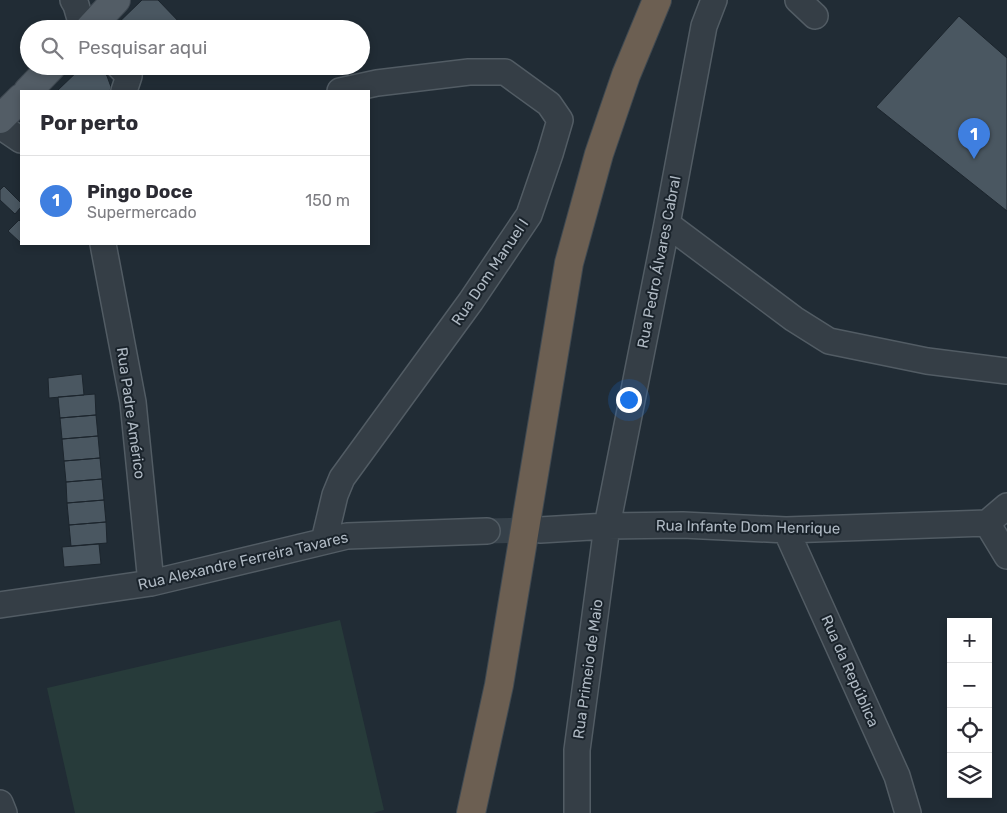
<!DOCTYPE html>
<html lang="pt">
<head>
<meta charset="utf-8">
<style>
  :root { --surface:#fff; --page:#f7f7f7; --text:#2b2b33; --muted:#7c7c81; --line:#e1e1e2; --accent:#db2777 }
  body { margin:0; font-family:Rubik,sans-serif; background:var(--page); color:var(--text) }
  .controls { position:absolute; right:15px; bottom:15px; display:grid; overflow:hidden; border-radius:0px; box-shadow:0 2px 8px #0003 }
  .controls button { width:45px; height:45px; display:grid; place-items:center; padding:0; border:0; border-bottom:1px solid var(--line); background:var(--surface); color:var(--text); font:25px sans-serif }
  .you { position:absolute; left:628px; top:399px; width:18px; height:18px; margin:-12px; border:4px solid #fff; border-radius:50%; background:#1a73e8; box-shadow:0 0 0 8px #1a73e833 }
  .badge { display:grid; place-items:center; width:32px; height:32px; border-radius:50%; background:var(--accent); color:#fff; font-size:16px; font-weight:700 }
  .pin { position:absolute; translate:-50% -41px; filter:drop-shadow(0 1px 2px #0008) }
  .pin::after { content:''; position:absolute; top:26px; width:18px; height:15px; background:inherit; clip-path:polygon(0 0,100% 0,50% 100%) }
  .list { margin:0; padding:0; list-style:none }
  h2 { display:flex; justify-content:space-between; align-items:center; height:65px; margin:0; padding:0 20px; font-size:21px }
  h2 small { font-size:16px; font-weight:400; color:var(--muted) }
  .list li { display:grid; grid-template-columns:32px 1fr auto; gap:15px; align-items:center; box-sizing:border-box; height:90px; padding:0 20px; border-top:1px solid var(--line) }
  .list b { display:block; font-size:19px; white-space:nowrap }
  .list p { margin:0; font-size:16px; white-space:nowrap; color:var(--muted) }
  .list em { font-size:16px; font-style:normal; color:var(--muted) }
  .icon { flex:none; width:28px; height:28px; fill:none; stroke:currentColor; stroke-width:2; stroke-linecap:round; stroke-linejoin:round }
  .map { position:relative; flex:none; width:1007px; height:813px; overflow:hidden }
  .search { position:absolute; background:var(--surface); box-shadow:0 2px 8px #0003; left:20px; top:20px; width:350px; height:55px; display:flex; align-items:center; gap:12px; box-sizing:border-box; padding:0 18px; border-radius:28px; color:var(--muted); font-size:19px }
  .panel { position:absolute; background:var(--surface); box-shadow:0 2px 8px #0003; left:20px; top:90px; width:350px; height:155px; border-radius:0px }
  .map>svg:first-child { display:block }
  .green { fill:#273b3a }
  .building { fill:#4a5761; stroke:#1c252d }
  .lines { fill:none; stroke-linecap:round; stroke-linejoin:round }
  .minor-tunnel { stroke:#36414a; stroke-width:25; stroke-dasharray:25 12; stroke-linecap:butt }
  .minor-casing { stroke:#525c64; stroke-width:28 }
  .major-casing { stroke:#3e4750; stroke-width:30 }
  .highway-casing { stroke:#3f4951; stroke-width:30 }
  .minor { stroke:#353e46; stroke-width:25 }
  .major { stroke:#535d66; stroke-width:28 }
  .highway { stroke:#6c5f52; stroke-width:28 }
  .labels { text-anchor:middle; dominant-baseline:central; stroke-width:4; stroke-linejoin:round; paint-order:stroke }
  .street-label { font-size:15px; fill:#afb9c3; stroke:#1a232b }
</style>
</head>
<body>
<div class="map">
<svg width="1007" height="813" viewBox="0 0 1007 813">
  <rect width="100%" height="100%" fill="#212c35"/>
  <!-- green -->
  <path class="green" d="M340,620L384,810L373,813H75L47,688Z"/>
  <!-- building -->
  <path class="building" d="M142,0H158L183,26L180,29H112Z
    M959,16L1007,58V211L876,107Z
    M83,66H98L107,76L111,87L110,91H57Z
    M4,186L21,203V207L15,214L0,200V190Z
    M19,220L21,222V243L8,231Z
    M82,374L84,395L49,398L48,378Z
    M95,394L96,415L60,418L58,397Z
    M96,415L98,436L62,439L60,418Z
    M98,436L100,458L64,461L62,439Z
    M100,458L102,479L66,482L64,461Z
    M102,479L104,500L67,503L66,482Z
    M104,500L106,522L69,525L67,503Z
    M106,522L107,543L71,546L69,525Z
    M99,544L101,564L64,567L62,547Z"/>
  <g class="lines">
    <!-- minor-tunnel -->
    <path class="minor-tunnel" d="M487,531L540,530"/>
    <!-- minor casing -->
    <g class="minor-casing">
      <path id="minor" d="M73,0L76,5L83,29
        M798,0L815,16
        M119,66L129,76L124,91
        M0,126L21,140
        M667,224L794,319L829,341L927,361L1007,371
        M103,244L133,402L151,583
        M987,523L1007,556
        M987,523L1007,506
        M540,530L607,526L683,525L786,530L987,523
        M786,530L897,776L908,813
        M324,541L335,495L342,478L471,301L529,215L550,154L560,120L549,104L505,72H469L377,83L340,91
        M0,605L151,583L347,536L487,531
        M0,803L4,813
        M577,813V750L607,526L667,224L704,26L714,0"/>
    </g>
    <!-- major casing -->
    <g class="major-casing">
      <path id="major" d="M89,29L116,0
        M28,91L52,66
        M0,119L21,98"/>
    </g>
    <!-- highway casing -->
    <g class="highway-casing">
      <path id="highway" d="M471,813L499,685L569,263L599,154L626,75L657,0"/>
    </g>
    <!-- minor -->
    <use href="#minor" class="minor"/>
    <!-- major -->
    <use href="#major" class="major"/>
    <!-- highway -->
    <use href="#highway" class="highway"/>
  </g>
  <g class="labels">
    <!-- street labels -->
    <g class="street-label">
      <text transform="translate(659 262) rotate(-79)">Rua Pedro Álvares Cabral</text>
      <text transform="translate(490 272) rotate(-56)">Rua Dom Manuel I</text>
      <text transform="translate(131 413) rotate(82)">Rua Padre Américo</text>
      <text transform="translate(748 527) rotate(1)">Rua Infante Dom Henrique</text>
      <text transform="translate(243 561) rotate(-13)">Rua Alexandre Ferreira Tavares</text>
      <text transform="translate(588 669) rotate(-82)">Rua Primeio de Maio</text>
      <text transform="translate(850 671) rotate(66)">Rua da República</text>
    </g>
  </g>
</svg>
<div class="controls">
<button>+</button>
<button>−</button>
<button><svg class="icon" aria-label="locate" viewBox="0 0 24 24"><circle cx="12" cy="12" r="6"/><path d="M12 2v4M12 18v4M2 12h4M18 12h4"/></svg></button>
<button><svg class="icon" aria-label="layers" viewBox="0 0 24 24"><path d="M12 4l9 5-9 5-9-5zM3 14l9 5 9-5"/></svg></button>
</div>
<div class="you"></div>
<div class="pin badge" style="left:974px;top:159px;background:#3f7fe0">1</div>
<div class="search"><svg class="icon" aria-label="search" viewBox="0 0 24 24"><circle cx="10" cy="10" r="6"/><path d="M15 15l6 6"/></svg>Pesquisar aqui</div>
<section class="panel">
<h2>Por perto<small></small></h2>
<ul class="list">
<li><span class="badge" style="background:#3f7fe0">1</span><div><b>Pingo Doce</b><p>Supermercado</p></div><em>150 m</em></li>
</ul>
</section>
</div>
</body>
</html>
